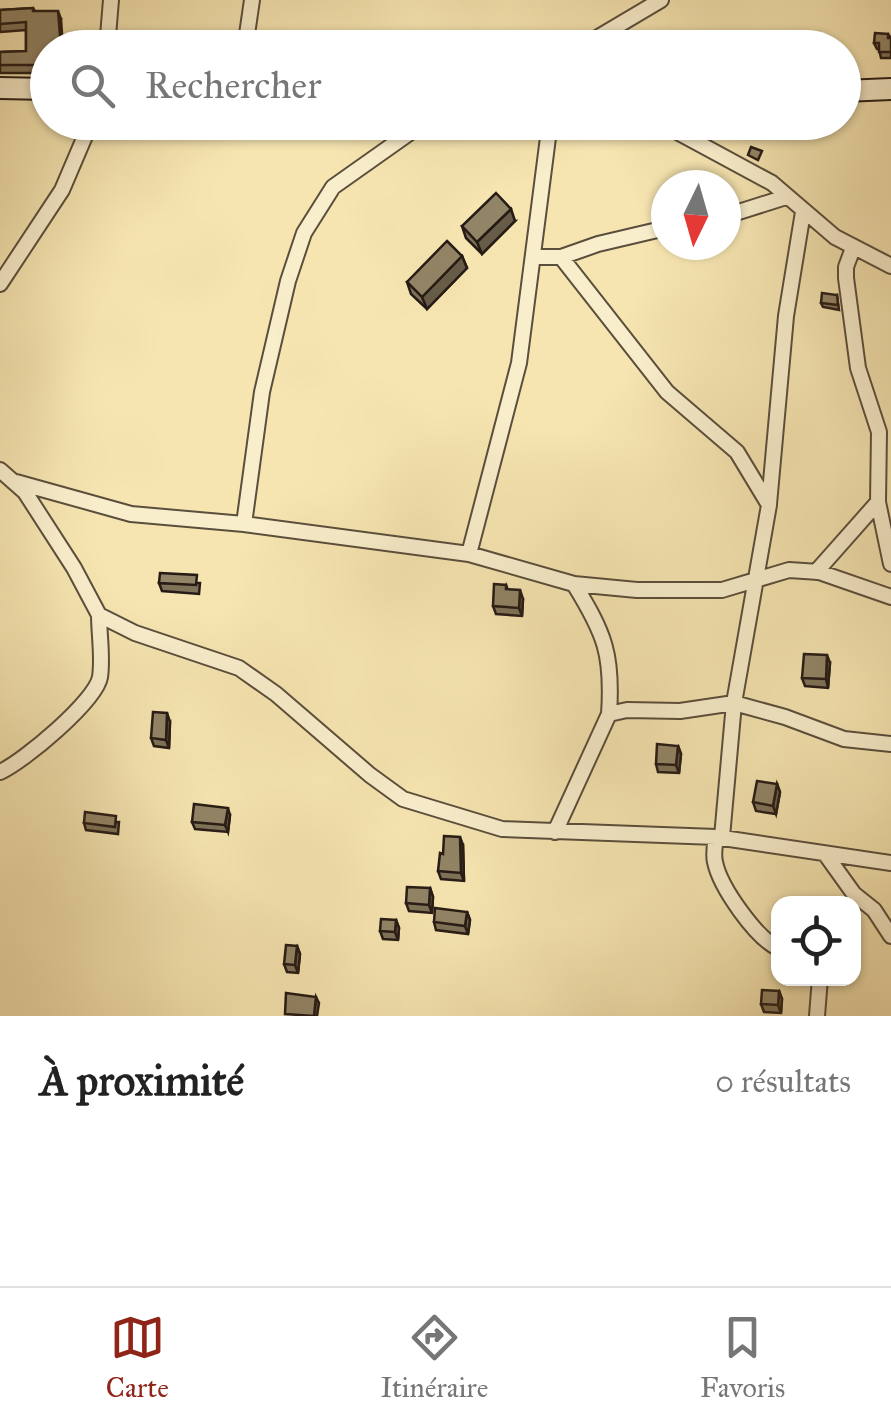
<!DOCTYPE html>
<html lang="fr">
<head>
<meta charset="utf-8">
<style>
  :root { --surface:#fff; --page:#f6f6f6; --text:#222; --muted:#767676; --line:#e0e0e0; --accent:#8f2418 }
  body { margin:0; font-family:"IM FELL Great Primer",serif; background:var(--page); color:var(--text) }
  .controls { position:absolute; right:30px; bottom:30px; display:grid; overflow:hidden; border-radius:20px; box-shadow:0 2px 8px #0004 }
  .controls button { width:90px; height:90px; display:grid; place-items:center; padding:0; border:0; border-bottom:2px solid var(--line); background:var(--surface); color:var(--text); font:50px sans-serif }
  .compass { position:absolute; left:651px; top:170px; width:90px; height:90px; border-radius:50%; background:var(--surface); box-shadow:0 2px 8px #0004; rotate:185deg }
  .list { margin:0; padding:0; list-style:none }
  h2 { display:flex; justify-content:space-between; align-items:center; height:130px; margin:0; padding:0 40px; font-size:42px }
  h2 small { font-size:32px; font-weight:400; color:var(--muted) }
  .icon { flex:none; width:55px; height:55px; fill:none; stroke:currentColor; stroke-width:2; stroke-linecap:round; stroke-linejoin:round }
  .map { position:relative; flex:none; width:891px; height:1016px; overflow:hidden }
  .search { position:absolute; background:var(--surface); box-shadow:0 2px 8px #0004; left:30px; right:30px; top:30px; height:110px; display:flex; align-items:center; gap:25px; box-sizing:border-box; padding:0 35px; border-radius:55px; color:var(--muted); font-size:38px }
  .sheet { height:270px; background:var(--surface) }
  nav { display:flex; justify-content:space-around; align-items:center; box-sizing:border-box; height:140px; border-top:2px solid var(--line); background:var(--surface); font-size:28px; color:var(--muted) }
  nav a { display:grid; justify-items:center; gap:5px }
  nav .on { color:var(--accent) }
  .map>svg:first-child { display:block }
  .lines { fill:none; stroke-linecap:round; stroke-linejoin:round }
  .street-casing { stroke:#5a4e3c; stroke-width:18 }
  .secondary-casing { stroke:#261b15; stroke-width:24 }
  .street { stroke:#f9eecc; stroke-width:14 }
  .secondary { stroke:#f9eecc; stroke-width:20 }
  .wall { fill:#7e7258; stroke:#261b15; stroke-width:2.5 }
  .shaded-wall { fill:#665c47; stroke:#261b15; stroke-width:2.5 }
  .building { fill:#928466; stroke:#261b15; stroke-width:2.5 }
</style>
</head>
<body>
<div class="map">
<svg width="891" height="1016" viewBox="0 0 891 1016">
  <rect width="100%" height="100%" fill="#f6e5b1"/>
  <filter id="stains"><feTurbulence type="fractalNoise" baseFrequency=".002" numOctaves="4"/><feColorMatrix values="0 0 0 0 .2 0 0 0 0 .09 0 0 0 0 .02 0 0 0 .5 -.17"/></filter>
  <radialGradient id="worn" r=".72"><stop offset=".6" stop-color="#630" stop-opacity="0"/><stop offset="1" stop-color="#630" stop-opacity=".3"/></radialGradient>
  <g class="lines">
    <!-- street casing -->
    <g class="street-casing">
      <path id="street" d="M107,48L111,0
        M245,48L252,0
        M580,48L661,0
        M659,122L772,183L835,237L891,266
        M726,216L786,197
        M853,248L846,267V278L858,368L879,432L878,502L891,564
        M533,257H561L667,392L737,452L769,505L734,703L722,837
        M561,257L598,244L666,228
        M0,284L62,190L91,122
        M0,470L25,492L74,568L99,615L135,633L239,668L276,694L370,775L403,799L502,829L716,837L891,863
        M16,482L131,514L244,524L469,554L574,584L637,590H722L789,570L819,572L891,597
        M769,504L786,316L803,212
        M244,524L262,392L288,281L304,233L333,187L425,122
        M469,554L519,363L550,122
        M816,572L878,502
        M574,584C605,634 613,655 609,714
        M0,772C23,762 96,701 100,677C103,657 99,635 99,615
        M555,832L609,714L627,710L680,711L734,703L785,717L844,739L891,744
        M716,837C715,844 713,854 715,862C720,887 756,938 778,948
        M826,855L854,894L874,910L891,936
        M817,1016L820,978"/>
    </g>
    <!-- secondary casing -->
    <g class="secondary-casing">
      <path id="secondary" d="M0,88L48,89
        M844,91L891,89"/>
    </g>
    <!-- street -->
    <use href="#street" class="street"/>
    <!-- secondary -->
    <use href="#secondary" class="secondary"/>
  </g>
  <!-- wall -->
  <path class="wall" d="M33,8L35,11L61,19L48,48V73H0V52L26,51V30L0,32V10Z
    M888,34L891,38V58H881L879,49H877L874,43Z
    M515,221L482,254L466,238L462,226Z
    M462,256L467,268L427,309L411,294L407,282Z
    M837,295L839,310L823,307L821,303Z
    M159,583H200L199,594L162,591Z
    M506,585L508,590L523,599L522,616L496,614L493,606Z
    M830,663L828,688L805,686L802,678Z
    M170,722L169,748L154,746L151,738Z
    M678,746L681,754L679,773L658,772L656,764Z
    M777,784L780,792L776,814L756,811L753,802Z
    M230,815L228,832L195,829L192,822Z
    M119,822L118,834L86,830L84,823Z
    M463,845L464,881L441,879L438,871L443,854Z
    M430,888L433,897L432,913L409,911L406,903Z
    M467,912L470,920L468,934L436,930L434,922Z
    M396,920L399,928L398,940L383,939L380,931Z
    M297,946L300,954L298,973L287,972L284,964Z
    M779,991L782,999L781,1013L764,1012L761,1004Z"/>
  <!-- shaded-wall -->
  <path class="shaded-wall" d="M58,11L61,19L63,48H61Z
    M511,209L515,221L482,254L477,242Z
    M462,256L467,268L427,309L422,297Z
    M520,590L523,599L522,616L519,608Z
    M827,655L830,663L828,688L826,679Z
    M167,713L170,722L169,748L166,740Z
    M678,746L681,754L679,773L676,765Z
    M777,784L780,792L776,814L773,806Z
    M228,808L230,815L228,832L225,825Z
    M460,837L463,845L464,881L461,873Z
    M430,888L433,897L432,913L429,905Z
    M467,912L470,920L468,934L465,926Z
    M396,920L399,928L398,940L395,932Z
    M297,946L300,954L298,973L295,965Z
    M779,991L782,999L781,1013L778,1005Z
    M316,997L319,1003L317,1016H314Z"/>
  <!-- building -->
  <path class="building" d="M33,8V11H58L61,48H48V65H0V52L26,51V22L0,24V10Z
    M875,33L888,34V38H891V52H879V43H874Z
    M421,35L449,36V48H421Z
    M751,147L762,151L758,160L748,155Z
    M496,193L511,209L477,242L462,226Z
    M447,241L462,256L422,297L407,282Z
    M822,293L837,295L838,305L821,303Z
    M160,573L197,575L196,585L159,583Z
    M494,584L506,585V589L520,590L519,608L493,606Z
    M804,654L827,655L826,679L802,678Z
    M153,712L167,713L166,740L151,738Z
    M657,744L678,746L676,765L656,764Z
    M757,781L777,784L773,806L753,802Z
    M194,804L228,808L225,825L192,822Z
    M85,812L116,816L115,827L84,823Z
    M444,836L460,837L461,873L438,871L440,853L443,854Z
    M407,887L430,888L429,905L406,903Z
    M435,908L467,912L465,926L434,922Z
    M381,919L396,920L395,932L380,931Z
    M286,945L297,946L295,965L284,964Z
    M762,990L779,991L778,1005L761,1004Z
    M286,993L316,997L314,1016L285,1014Z"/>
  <rect width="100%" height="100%" filter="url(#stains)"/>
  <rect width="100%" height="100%" fill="url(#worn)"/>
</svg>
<div class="controls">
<button><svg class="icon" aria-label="locate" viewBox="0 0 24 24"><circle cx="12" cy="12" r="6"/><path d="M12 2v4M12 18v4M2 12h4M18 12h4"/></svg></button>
</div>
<svg class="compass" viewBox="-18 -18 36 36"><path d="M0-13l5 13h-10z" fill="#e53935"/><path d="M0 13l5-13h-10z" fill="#767676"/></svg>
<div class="search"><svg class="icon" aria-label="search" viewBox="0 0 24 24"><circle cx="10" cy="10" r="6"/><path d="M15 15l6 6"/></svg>Rechercher</div>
</div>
<section class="sheet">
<h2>À proximité<small>0 résultats</small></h2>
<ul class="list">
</ul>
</section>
<nav>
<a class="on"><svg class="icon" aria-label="map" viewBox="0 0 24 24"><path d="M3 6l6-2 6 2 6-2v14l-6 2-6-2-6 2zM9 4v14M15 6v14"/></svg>Carte</a>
<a><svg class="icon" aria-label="directions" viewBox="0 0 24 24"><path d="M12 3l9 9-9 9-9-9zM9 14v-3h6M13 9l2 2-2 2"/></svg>Itinéraire</a>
<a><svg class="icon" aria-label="saved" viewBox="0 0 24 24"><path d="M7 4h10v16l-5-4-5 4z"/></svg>Favoris</a>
</nav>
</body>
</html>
